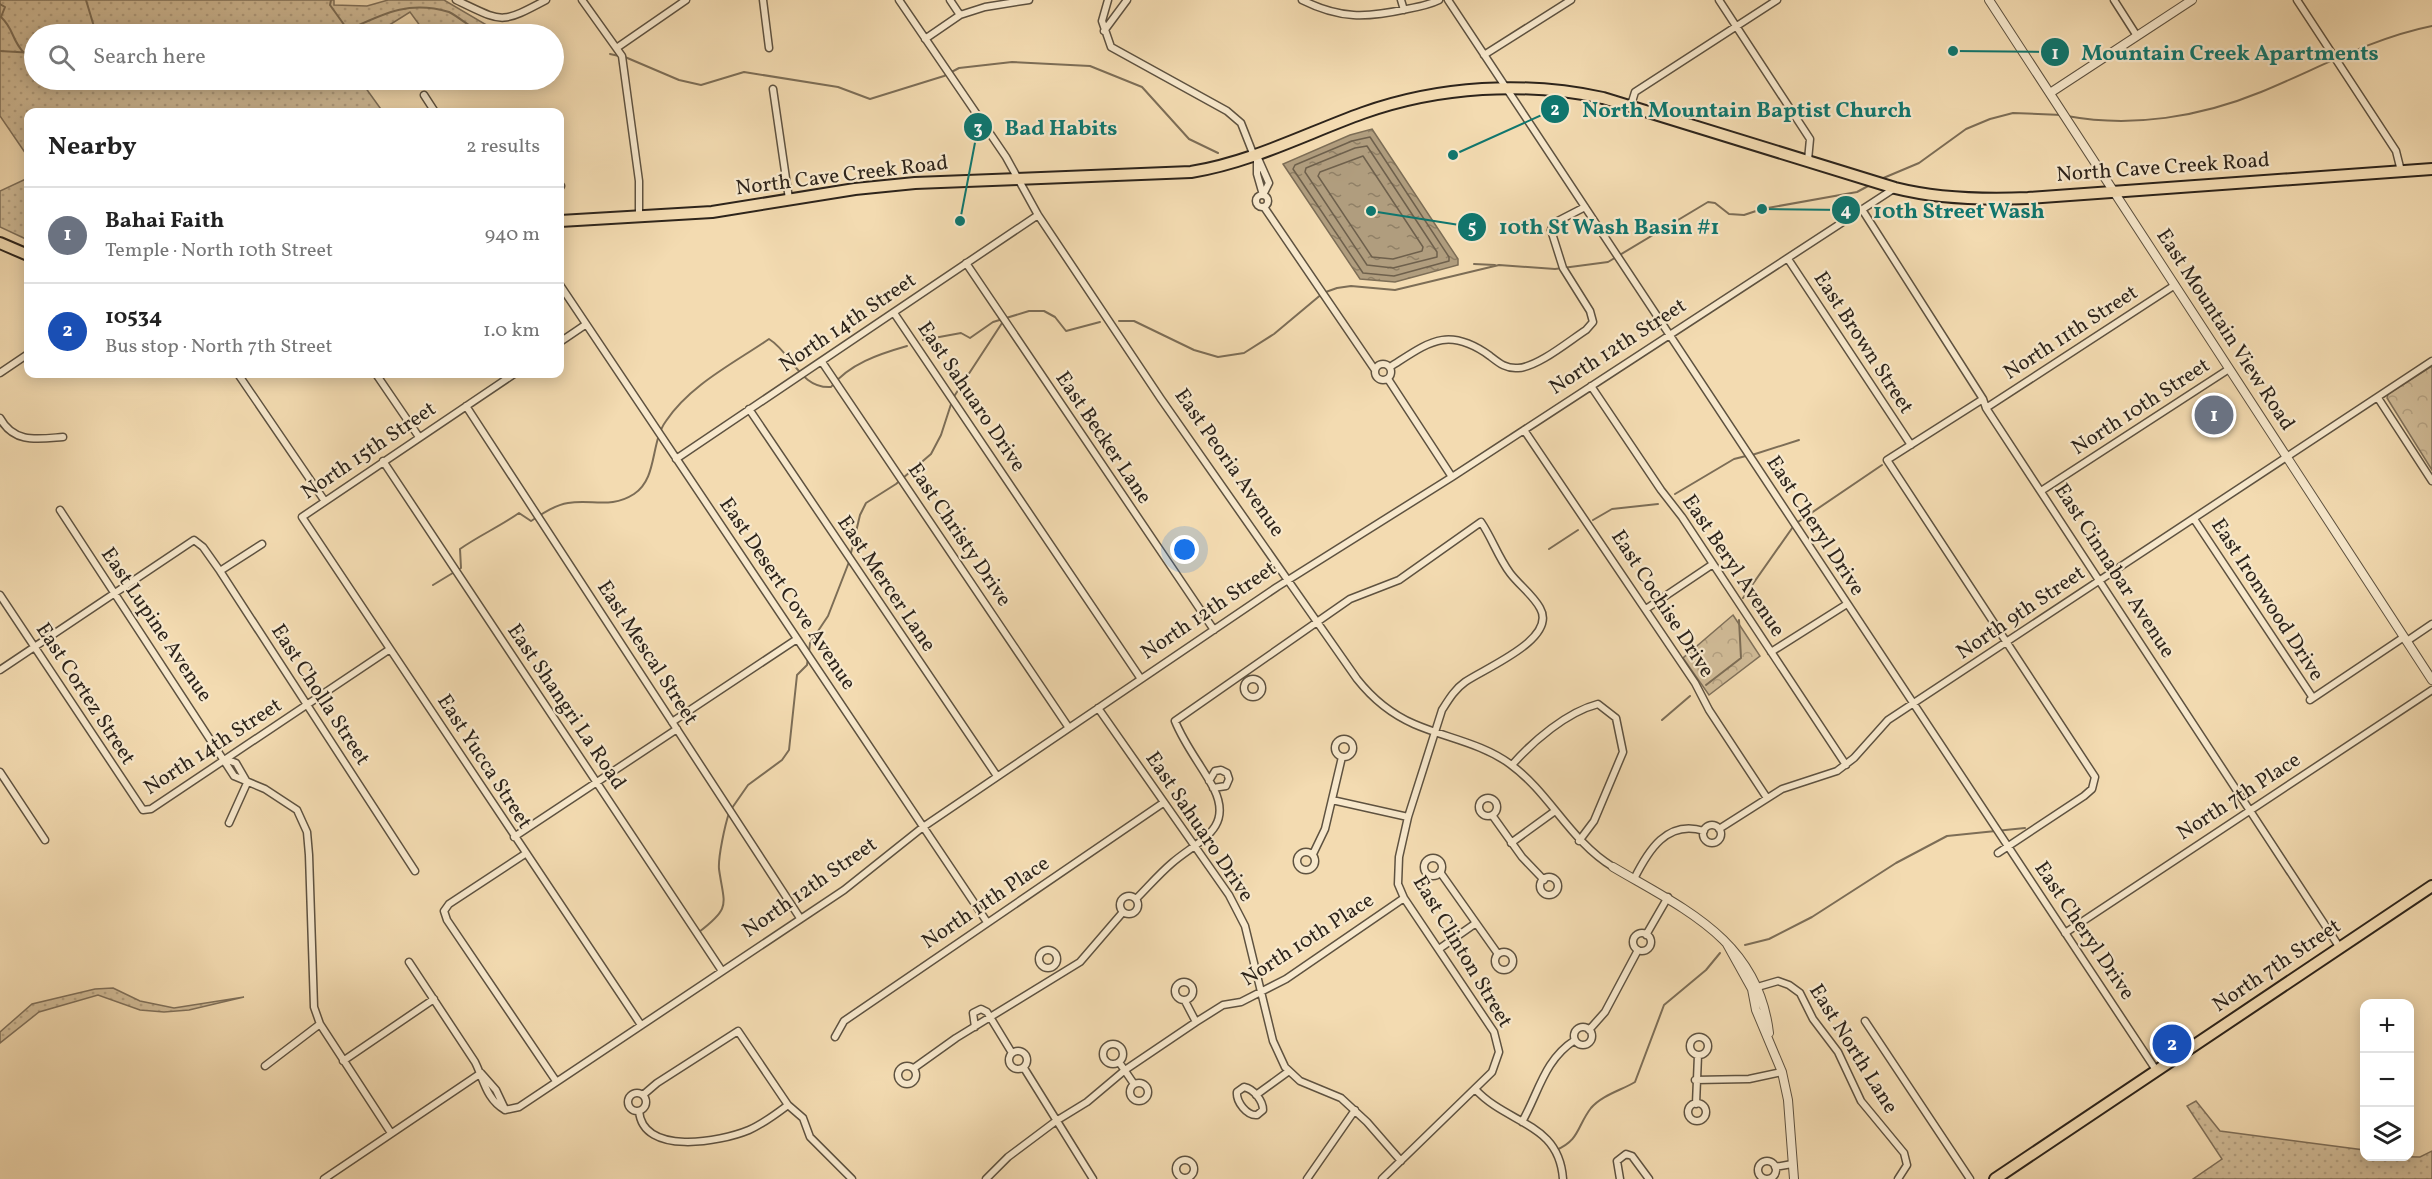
<!DOCTYPE html>
<html lang="en">
<head>
<meta charset="utf-8">
<style>
  :root { --surface:#fff; --page:#f6f6f6; --text:#222; --muted:#767676; --line:#e0e0e0; --accent:#8f2418 }
  body { margin:0; font-family:Vollkorn,serif; background:var(--page); color:var(--text) }
  .controls { position:absolute; right:18px; bottom:18px; display:grid; overflow:hidden; border-radius:12px; box-shadow:0 3px 15px #0003 }
  .controls button { width:54px; height:54px; display:grid; place-items:center; padding:0; border:0; border-bottom:2px solid var(--line); background:var(--surface); color:var(--text); font:30px sans-serif }
  .you { position:absolute; left:1185px; top:550px; width:21px; height:21px; margin:-15px; border:4px solid #fff; border-radius:50%; background:#1a73e8; box-shadow:0 0 0 9px #1a73e833 }
  .badge { display:grid; place-items:center; width:39px; height:39px; border-radius:50%; background:var(--accent); color:#fff; font-size:20px; font-weight:700 }
  .pin { position:absolute; translate:-50% -50%; border:3px solid #fff; box-shadow:0 2px 6px #0006 }
  .list { margin:0; padding:0; list-style:none }
  h2 { display:flex; justify-content:space-between; align-items:center; height:78px; margin:0; padding:0 24px; font-size:26px }
  h2 small { font-size:20px; font-weight:400; color:var(--muted) }
  .list li { display:grid; grid-template-columns:39px 1fr auto; gap:18px; align-items:center; box-sizing:border-box; height:96px; padding:0 24px; border-top:2px solid var(--line) }
  .list b { display:block; font-size:22px; white-space:nowrap }
  .list p { margin:0; font-size:20px; white-space:nowrap; color:var(--muted) }
  .list em { font-size:20px; font-style:normal; color:var(--muted) }
  .icon { flex:none; width:33px; height:33px; fill:none; stroke:currentColor; stroke-width:2; stroke-linecap:round; stroke-linejoin:round }
  .map { position:relative; flex:none; width:2432px; height:1179px; overflow:hidden }
  .search { position:absolute; background:var(--surface); box-shadow:0 3px 15px #0003; left:24px; top:24px; width:540px; height:66px; display:flex; align-items:center; gap:15px; box-sizing:border-box; padding:0 21px; border-radius:33px; color:var(--muted); font-size:22px }
  .panel { position:absolute; background:var(--surface); box-shadow:0 3px 15px #0003; left:24px; top:108px; width:540px; height:270px; border-radius:12px }
  .map>svg:first-child { display:block }
  .grass { fill:url(#grass-dots); stroke:#7f705a; stroke-width:1.5 }
  .park { fill:url(#park-crowns); stroke:#7f705a; stroke-width:1.5 }
  .water { fill:url(#water-ripples); stroke:#7c6d56; stroke-width:1.5 }
  .lines { fill:none; stroke-linecap:round; stroke-linejoin:round }
  .shore { stroke:#6e604c; stroke-width:1.5 }
  .stream { stroke:#7c6d56; stroke-width:2 }
  .minor-casing { stroke:#5e5240; stroke-width:9 }
  .tertiary-casing { stroke:#5e5240; stroke-width:10 }
  .primary-casing { stroke:#2d241b; stroke-width:14 }
  .minor { stroke:#f7e8cc; stroke-width:6 }
  .tertiary { stroke:#f7e8cc; stroke-width:8 }
  .primary { stroke:#f3dbb1; stroke-width:10 }
  .labels { text-anchor:middle; dominant-baseline:central; stroke-width:4.5; stroke-linejoin:round; paint-order:stroke }
  .street-label { font-size:21px; fill:#2d241b; stroke:#f7e8cc }
  .leader { fill:none; stroke:#0f766e; stroke-width:2 }
  .callout-dot { fill:#0f766e; stroke:#f7e8cc; stroke-width:2 }
  .mark-label { font-size:18px; text-anchor:middle; font-weight:bold; fill:#fff }
  .callout-label { font-size:22px; text-anchor:middle; font-weight:bold; fill:#0f766e; stroke:#f7e8cc; stroke-width:4.5; stroke-linejoin:round; paint-order:stroke }
</style>
</head>
<body>
<div class="map">
<svg width="2432" height="1179" viewBox="0 0 2432 1179">
  <defs>
    <pattern id="grass-dots" width="8" height="8" patternUnits="userSpaceOnUse" patternTransform="scale(1.5)"><rect width="8" height="8" fill="#d1bc98"/><path d="M2 2h.1M6 6h.1" fill="none" stroke="#b4a182" stroke-width="1.8" stroke-linecap="round"/></pattern>
    <pattern id="park-crowns" width="20" height="18" patternUnits="userSpaceOnUse" patternTransform="scale(1.5)"><rect width="20" height="18" fill="#d1bc98"/><path d="M2 6a3 3 0 1 1 6 0M12 15a3 3 0 1 1 6 0" fill="none" stroke="#b4a182"/></pattern>
    <pattern id="water-ripples" width="26" height="14" patternUnits="userSpaceOnUse" patternTransform="scale(1.5)"><rect width="26" height="14" fill="#b09d7e"/><path d="M2 4q2-2 4 0t4 0M15 11q2-2 4 0t4 0" fill="none" stroke="#908066"/></pattern>
  </defs>
  <rect width="100%" height="100%" fill="#f3dbb1"/>
  <filter id="stains"><feTurbulence type="fractalNoise" baseFrequency=".00333" numOctaves="4"/><feColorMatrix values="0 0 0 0 .2 0 0 0 0 .09 0 0 0 0 .02 0 0 0 .5 -.17"/></filter>
  <radialGradient id="worn" r=".72"><stop offset=".6" stop-color="#630" stop-opacity="0"/><stop offset="1" stop-color="#630" stop-opacity=".3"/></radialGradient>
  <!-- grass -->
  <path class="grass" d="M0,0H334V5L367,6L388,0H444L500,33L519,27L528,34H426L410,12L375,34H34V80H360L383,112H28V157L0,116Z
    M28,178V240L0,227V191Z
    M113,988L140,1001L174,1008L244,997L189,1010L164,1012L140,1010L98,995L39,1012L0,1043V1032L32,1004L95,989Z
    M2196,1101L2220,1131L2364,1150V1156L2420,1157L2432,1151V1179H2193L2222,1159L2187,1106Z"/>
  <!-- park -->
  <path class="park" d="M2432,366V470L2387,398L2388,394Z
    M1733,615L1760,656L1709,695L1683,658Z"/>
  <!-- water -->
  <path class="water" d="M1372,129L1458,259V265L1395,282L1360,279L1283,164L1350,135Z"/>
  <g class="lines">
    <!-- shore -->
    <path class="shore" d="M1370,137L1449,257V261L1394,276L1363,273L1293,169L1295,165L1352,141Z
      M1367,146L1437,252V257L1393,268L1367,265L1305,172L1306,168L1355,148Z
      M1363,156L1423,247L1422,251L1393,259L1372,257L1318,176L1320,172Z"/>
    <!-- stream -->
    <path class="stream" d="M86,0L95,30L99,34
      M331,0L330,5L345,26L350,28
      M0,4L5,7L1,17C14,29 11,39 24,53
      M346,31C383,14 408,0 449,12C461,18 471,29 485,34
      M0,51L34,53
      M610,54L619,56
      M625,57L679,80L701,85L744,72L838,87L870,99L944,76L959,68L1012,62L1090,66L1142,87L1189,139L1218,153
      M2067,116C2132,128 2200,117 2261,92C2317,69 2372,38 2432,26
      M1881,179L1919,163L1966,129L1990,119L2013,113L2062,115
      M1474,264L1495,265
      M1119,321H1134L1194,350L1218,357L1244,353L1274,334L1323,293L1337,288L1351,286L1395,290L1499,265L1555,269L1608,262L1708,202L1715,203L1729,214L1744,215L1762,209L1857,192L1870,185
      M923,340L961,333L970,338L993,322L1029,311H1044L1055,317L1066,331L1100,322
      M1752,455L1799,440
      M1675,494L1734,459L1746,456
      M1593,520L1612,509L1658,504
      M1549,549L1578,530
      M850,557L860,515L866,503L896,484L931,454L941,435L953,398L1004,320
      M433,585L461,568L460,549C480,535 499,527 519,513L531,521C542,514 555,505 568,503C592,499 611,509 634,494C658,478 650,443 666,421C690,385 734,363 769,339C792,353 800,389 831,387C849,364 879,354 907,346
      M1743,598L1795,524L1882,465
      M809,652L810,643L828,616L849,562
      M1706,685L1741,658L1739,620
      M1662,720L1690,696
      M732,808L748,785L782,760L789,750L797,675L807,665L808,658
      M699,932C732,907 724,905 719,869C718,857 725,825 729,813
      M1745,945L1769,939L1812,917L1896,863L1947,836L2025,828
      M1556,1150C1580,1140 1577,1126 1591,1108C1602,1095 1622,1090 1635,1082L1664,1005L1706,970L1720,953"/>
    <!-- minor casing -->
    <g class="minor-casing">
      <path id="minor" d="M456,0C503,22 499,25 546,0
        M582,0L622,56L639,181V217
        M763,0L769,48
        M899,0L1006,157L1038,215L1161,399L1357,679C1372,698 1391,714 1414,724C1446,738 1481,743 1510,764C1550,793 1570,841 1613,867
        M950,0L960,15
        M1108,0L1102,21L1111,47L1227,111L1241,123L1254,156
        M1302,0C1340,19 1366,18 1407,9C1418,7 1429,5 1439,0
        M1401,0L1404,10
        M1448,0L2156,1070
        M1719,0L1810,139L1808,160
        M2114,0L2137,36
        M2297,0L2396,151L2401,171
        M1104,31L1127,0
        M925,39L960,15L985,7L1029,0
        M618,47L686,0
        M1484,55L1571,0
        M773,89L789,199
        M424,95L435,112
        M1631,105L1635,92L1777,0
        M1257,156L1269,183L1263,195
        M1257,157V174L1263,195
        M560,186H561
        M1256 201a6 6 0 1 1 12 0a6 6 0 1 1-12 0Z
        M1264,207L1375,370
        M1863,211L1983,399L1986,408L2340,948
        M1788,259L1911,445
        M966,263L1214,630
        M560,285L987,922
        M894,313L1141,679
        M560,342L585,325
        M822,362L1069,728
        M1375 372a8 8 0 1 1 16 0a8 8 0 1 1-16 0Z
        M1390,367C1428,343 1447,325 1490,356C1499,363 1506,369 1518,368C1538,367 1569,341 1586,330L1593,322L1590,311L1563,268L1551,230L1554,223L1585,207
        M0,373L28,354
        M238,374L324,500
        M376,374L419,437
        M514,374L302,517L641,1025
        M1388,379L1452,477
        M1591,386L1661,490L1682,517L1846,765
        M2378,398L2432,481
        M1983,399L1887,460L2095,777L2092,789L2084,796L1998,853
        M466,406L800,918
        M1986,408L2175,285
        M749,409L997,776
        M0,418C14,444 38,439 63,437
        M1524,430L1695,683L1709,710L1767,798
        M676,459L1038,215
        M383,461L722,971
        M2041,491L2229,369
        M60,510L234,776L265,789L297,810L307,832L309,855L314,1007L320,1024L391,1133
        M2194,519L2313,698
        M220,571L262,544
        M0,595L143,810L151,809L390,649
        M1646,609L1713,564
        M2407,641L2432,624
        M1771,652L1847,604
        M0,670L194,540L203,547L220,571L415,871
        M1244 688a9 9 0 1 1 18 0a9 9 0 1 1-18 0Z
        M2310,700L2404,637
        M1098,708L1229,895L1245,926L1273,1041L1285,1067L1300,1081L1341,1098L1367,1122L1401,1161
        M672,722L797,639
        M1335 748a9 9 0 1 1 18 0a9 9 0 1 1-18 0Z
        M225,759L236,763L247,782
        M1512,765C1533,741 1567,712 1598,704L1616,718L1623,752L1594,821L1579,841
        M0,772L45,840
        M1209,781L1215,771L1221,770L1227,773L1229,779L1226,786L1213,788
        M1479 807a9 9 0 1 1 18 0a9 9 0 1 1-18 0Z
        M1332,800L1408,817
        M1492,815L1522,857L1544,880
        M229,823L247,783
        M1703 834a9 9 0 1 1 18 0a9 9 0 1 1-18 0Z
        M1719,829L1782,789L1837,771L1854,758L1888,720L2432,361
        M514,837L677,729
        M1511,843L1555,811
        M1297 861a9 9 0 1 1 18 0a9 9 0 1 1-18 0Z
        M525,854L449,904L444,911L447,920L556,1081
        M1313,854L1325,829L1342,757
        M1424 867a9 9 0 1 1 18 0a9 9 0 1 1-18 0Z
        M1440,872L1498,954
        M1540 886a9 9 0 1 1 18 0a9 9 0 1 1-18 0Z
        M1634,879C1648,851 1667,819 1704,831
        M1120 905a9 9 0 1 1 18 0a9 9 0 1 1-18 0Z
        M1136,899C1148,887 1159,874 1172,863C1197,841 1234,830 1214,789C1202,766 1185,746 1175,721L1350,599L1399,580L1481,522C1492,538 1498,557 1510,573C1519,585 1533,595 1540,608C1558,639 1485,668 1465,682C1455,689 1449,699 1442,710L1408,817L1399,857L1398,884L1404,898L1494,1032L1499,1052L1492,1072L1382,1179
        M2065,933L2432,690
        M1633 942a9 9 0 1 1 18 0a9 9 0 1 1-18 0Z
        M1646,935L1668,897
        M1439,949L1476,923
        M1039 959a9 9 0 1 1 18 0a9 9 0 1 1-18 0Z
        M1495 961a9 9 0 1 1 18 0a9 9 0 1 1-18 0Z
        M409,962L475,1062C484,1080 486,1099 505,1110
        M1175 991a9 9 0 1 1 18 0a9 9 0 1 1-18 0Z
        M1754,988L1778,981L1789,985L1800,993L1813,1019L1838,1052L1861,1101L1904,1153L1907,1165L1898,1179
        M1185,1001L1196,1022
        M1865,1021L1970,1179
        M975,1027L973,1013L981,1009L987,1012L1012,1053
        M1574 1036a9 9 0 1 1 18 0a9 9 0 1 1-18 0Z
        M1589,1030L1605,1012L1638,950
        M835,1037L844,1021L1163,803
        M1690 1046a9 9 0 1 1 18 0a9 9 0 1 1-18 0Z
        M1103 1054a10 10 0 1 1 20 0a10 10 0 1 1-20 0Z
        M1009 1060a9 9 0 1 1 18 0a9 9 0 1 1-18 0Z
        M343,1061L434,999
        M1119,1062L1134,1084
        M898 1075a9 9 0 1 1 18 0a9 9 0 1 1-18 0Z
        M265,1066L320,1024
        M914,1068L956,1038L1080,962L1123,912
        M1024,1068L1093,1179
        M481,1073L496,1090L505,1109
        M1695,1080L1749,1079L1782,1072
        M1130 1092a9 9 0 1 1 18 0a9 9 0 1 1-18 0Z
        M1244,1087C1254,1089 1263,1101 1263,1110L1257,1115C1247,1116 1236,1102 1237,1092Z
        M1475,1089C1508,1125 1559,1122 1563,1179
        M628 1102a9 9 0 1 1 18 0a9 9 0 1 1-18 0Z
        M643,1095L657,1083L738,1031L788,1105L803,1118L810,1137L852,1179
        M1256,1095L1289,1071
        M1688 1112a9 9 0 1 1 18 0a9 9 0 1 1-18 0Z
        M1696,1104L1698,1055
        M505,1110L519,1107L844,890L923,827L1277,587L1452,477L1895,188
        M639,1111C643,1156 720,1142 749,1130C763,1124 776,1114 788,1105
        M1522,1122C1539,1092 1544,1060 1575,1040
        M1176 1169a9 9 0 1 1 18 0a9 9 0 1 1-18 0Z
        M1758 1170a9 9 0 1 1 18 0a9 9 0 1 1-18 0Z
        M1775,1167L1792,1164
        M324,1179L481,1073
        M986,1179L1008,1157L1056,1121L1087,1102L1125,1070L1196,1022L1223,1005L1241,1002L1286,979L1404,898
        M1307,1179L1355,1110
        M1620,1179L1617,1161L1626,1154L1632,1156L1649,1179"/>
    </g>
    <!-- tertiary casing -->
    <g class="tertiary-casing">
      <path id="tertiary" d="M1989,0L2432,680
        M2050,93L2192,0
        M1613,867C1684,909 1758,940 1769,1033
        M1727,944L1752,989L1756,1010L1782,1072L1788,1100L1794,1179"/>
    </g>
    <!-- primary casing -->
    <g class="primary-casing">
      <path id="primary" d="M560,221L712,212L855,189L915,183L1191,172C1252,162 1305,134 1363,113C1439,86 1525,81 1603,98L1895,188C1939,199 1983,200 2028,198L2432,169
        M0,243L28,255
        M1995,1179L2432,886"/>
    </g>
    <!-- minor -->
    <use href="#minor" class="minor"/>
    <!-- tertiary -->
    <use href="#tertiary" class="tertiary"/>
    <!-- primary -->
    <use href="#primary" class="primary"/>
  </g>
  <g class="labels">
    <!-- street labels -->
    <g class="street-label">
      <text transform="translate(2163 168) rotate(-4)">North Cave Creek Road</text>
      <text transform="translate(842 176) rotate(-7)">North Cave Creek Road</text>
      <text transform="translate(848 323) rotate(-34)">North 14th Street</text>
      <text transform="translate(2225 330) rotate(57)">East Mountain View Road</text>
      <text transform="translate(2071 333) rotate(-33)">North 11th Street</text>
      <text transform="translate(1863 343) rotate(57)">East Brown Street</text>
      <text transform="translate(1618 347) rotate(-33)">North 12th Street</text>
      <text transform="translate(971 397) rotate(56)">East Sahuaro Drive</text>
      <text transform="translate(2141 407) rotate(-33)">North 10th Street</text>
      <text transform="translate(1103 438) rotate(56)">East Becker Lane</text>
      <text transform="translate(369 451) rotate(-34)">North 15th Street</text>
      <text transform="translate(1229 463) rotate(55)">East Peoria Avenue</text>
      <text transform="translate(1815 526) rotate(57)">East Cheryl Drive</text>
      <text transform="translate(959 535) rotate(56)">East Christy Drive</text>
      <text transform="translate(1733 566) rotate(56)">East Beryl Avenue</text>
      <text transform="translate(2114 571) rotate(57)">East Cinnabar Avenue</text>
      <text transform="translate(886 584) rotate(56)">East Mercer Lane</text>
      <text transform="translate(787 594) rotate(56)">East Desert Cove Avenue</text>
      <text transform="translate(2267 600) rotate(57)">East Ironwood Drive</text>
      <text transform="translate(1662 604) rotate(57)">East Cochise Drive</text>
      <text transform="translate(1209 611) rotate(-34)">North 12th Street</text>
      <text transform="translate(2021 613) rotate(-34)">North 9th Street</text>
      <text transform="translate(156 625) rotate(56)">East Lupine Avenue</text>
      <text transform="translate(647 653) rotate(57)">East Mescal Street</text>
      <text transform="translate(85 694) rotate(57)">East Cortez Street</text>
      <text transform="translate(320 695) rotate(57)">East Cholla Street</text>
      <text transform="translate(566 707) rotate(56)">East Shangri La Road</text>
      <text transform="translate(213 747) rotate(-33)">North 14th Street</text>
      <text transform="translate(484 762) rotate(57)">East Yucca Street</text>
      <text transform="translate(2239 797) rotate(-33)">North 7th Place</text>
      <text transform="translate(1199 827) rotate(56)">East Sahuaro Drive</text>
      <text transform="translate(810 888) rotate(-35)">North 12th Street</text>
      <text transform="translate(986 903) rotate(-34)">North 11th Place</text>
      <text transform="translate(2084 931) rotate(56)">East Cheryl Drive</text>
      <text transform="translate(1308 940) rotate(-33)">North 10th Place</text>
      <text transform="translate(1462 952) rotate(59)">East Clinton Street</text>
      <text transform="translate(2277 966) rotate(-34)">North 7th Street</text>
      <text transform="translate(1853 1049) rotate(58)">East North Lane</text>
    </g>
  </g>
  <!-- callouts -->
  <path class="leader" d="M1953 51L2055 52M1453 155L1555 109M960 221L978 127M1762 209L1846 210M1371 211L1472 227"/>
  <g class="callout-dot">
    <circle cx="1953" cy="51" r="6"/>
    <circle cx="1453" cy="155" r="6"/>
    <circle cx="960" cy="221" r="6"/>
    <circle cx="1762" cy="209" r="6"/>
    <circle cx="1371" cy="211" r="6"/>
    <circle cx="2055" cy="52" r="15"/>
    <circle cx="1555" cy="109" r="15"/>
    <circle cx="978" cy="127" r="15"/>
    <circle cx="1846" cy="210" r="15"/>
    <circle cx="1472" cy="227" r="15"/>
  </g>
  <g class="mark-label">
    <text x="2055" y="59">1</text>
    <text x="1555" y="115">2</text>
    <text x="978" y="134">3</text>
    <text x="1846" y="216">4</text>
    <text x="1472" y="233">5</text>
  </g>
  <g class="callout-label">
    <text x="2230" y="60">Mountain Creek Apartments</text>
    <text x="1747" y="117">North Mountain Baptist Church</text>
    <text x="1061" y="135">Bad Habits</text>
    <text x="1959" y="218">10th Street Wash</text>
    <text x="1609" y="234">10th St Wash Basin #1</text>
  </g>
  <rect width="100%" height="100%" filter="url(#stains)"/>
  <rect width="100%" height="100%" fill="url(#worn)"/>
</svg>
<div class="controls">
<button>+</button>
<button>−</button>
<button><svg class="icon" aria-label="layers" viewBox="0 0 24 24"><path d="M12 4l9 5-9 5-9-5zM3 14l9 5 9-5"/></svg></button>
</div>
<div class="you"></div>
<div class="pin badge" style="left:2214px;top:415px;background:#6b7280">1</div>
<div class="pin badge" style="left:2172px;top:1044px;background:#1a4fb4">2</div>
<div class="search"><svg class="icon" aria-label="search" viewBox="0 0 24 24"><circle cx="10" cy="10" r="6"/><path d="M15 15l6 6"/></svg>Search here</div>
<section class="panel">
<h2>Nearby<small>2 results</small></h2>
<ul class="list">
<li><span class="badge" style="background:#6b7280">1</span><div><b>Bahai Faith</b><p>Temple · North 10th Street</p></div><em>940 m</em></li>
<li><span class="badge" style="background:#1a4fb4">2</span><div><b>10534</b><p>Bus stop · North 7th Street</p></div><em>1.0 km</em></li>
</ul>
</section>
</div>
</body>
</html>
